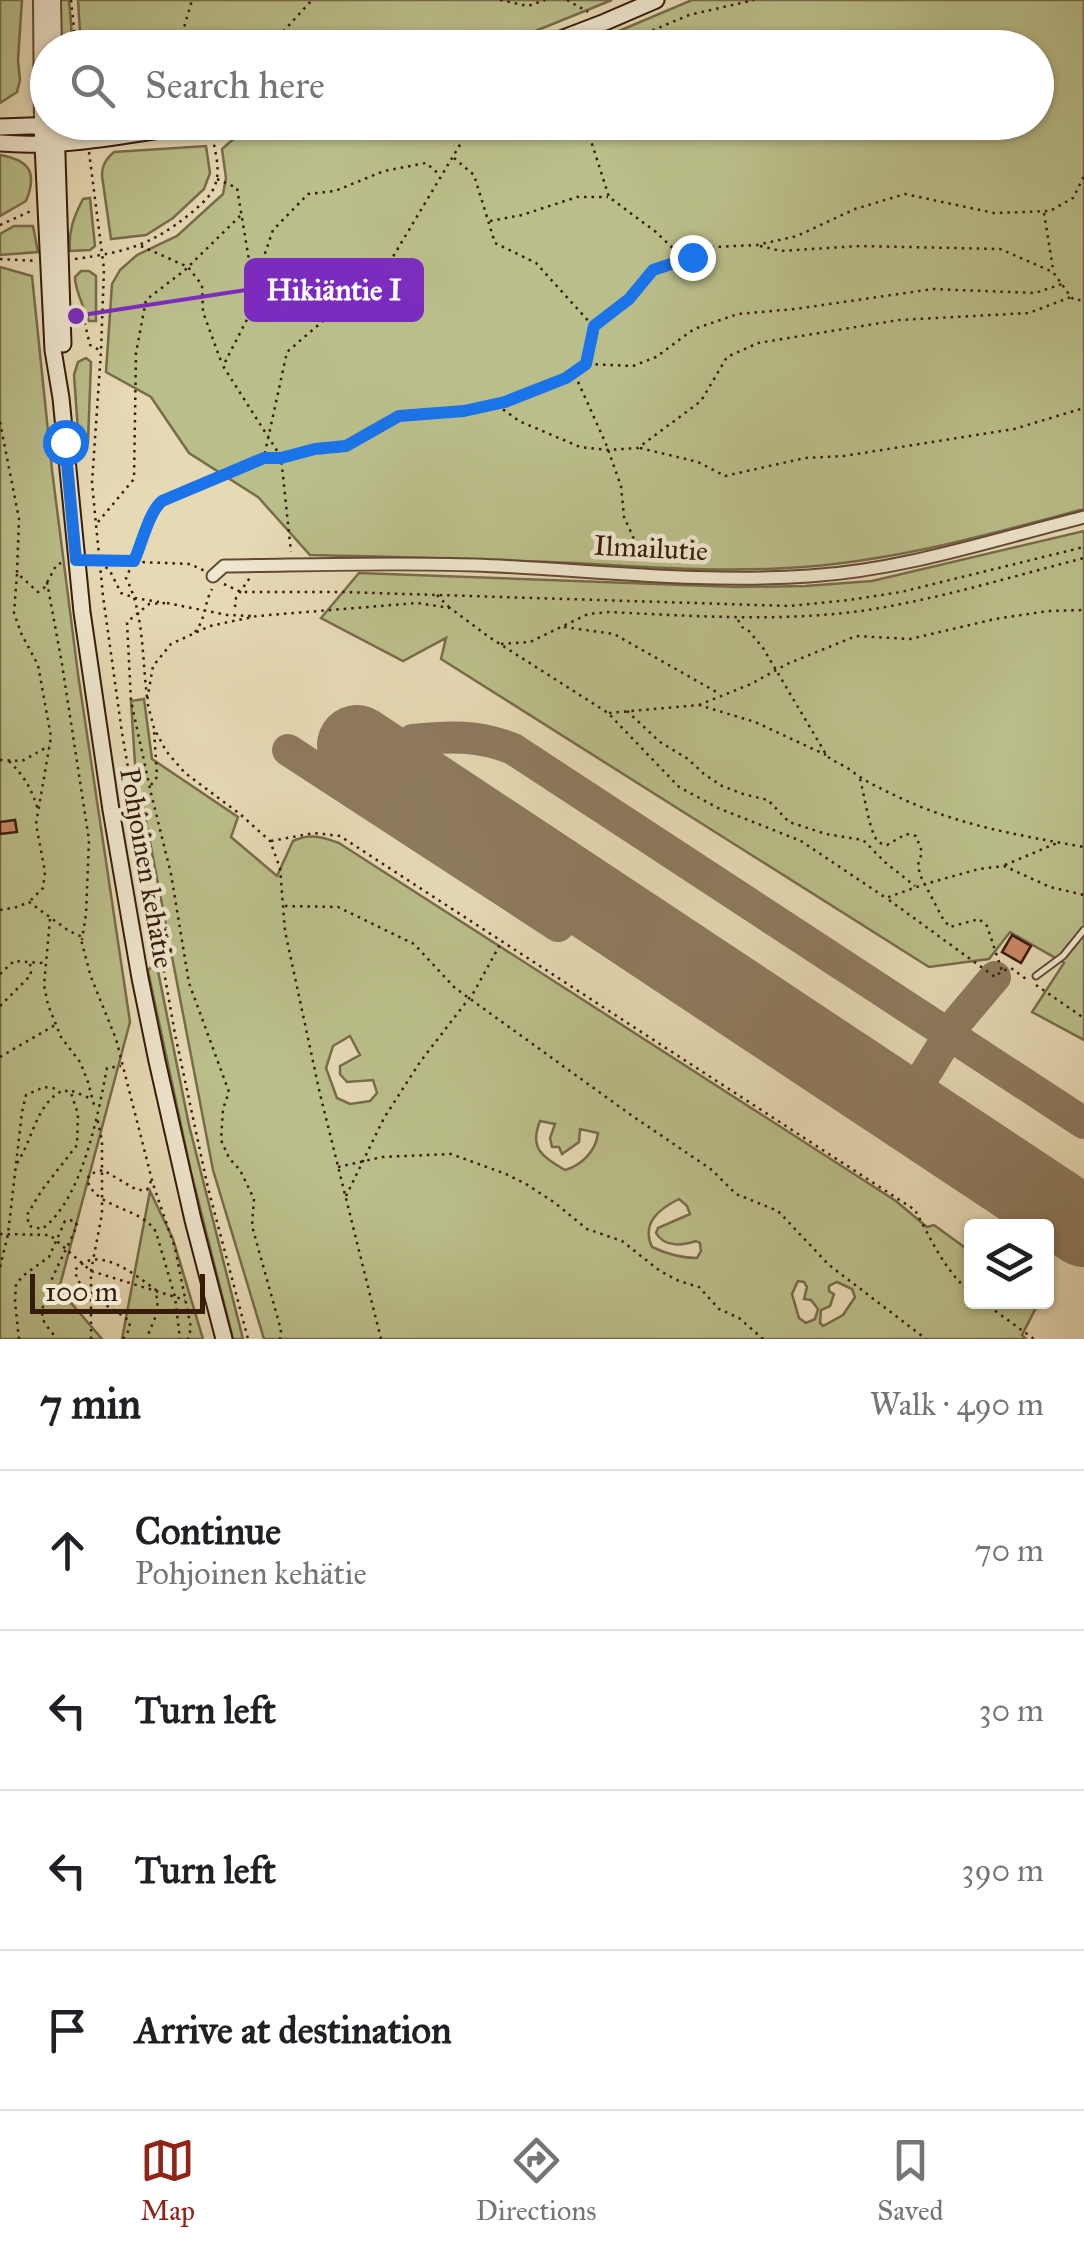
<!DOCTYPE html>
<html lang="en">
<head>
<meta charset="utf-8">
<style>
  :root { --surface:#fff; --page:#f6f6f6; --text:#202124; --muted:#757577; --line:#e0e0e0; --accent:#8f2418 }
  body { margin:0; font-family:"IM FELL Great Primer",serif; background:var(--page); color:var(--text) }
  .controls { position:absolute; right:30px; bottom:30px; display:grid; overflow:hidden; border-radius:10px; box-shadow:0 2px 8px #0004 }
  .controls button { width:90px; height:90px; display:grid; place-items:center; padding:0; border:0; border-bottom:2px solid var(--line); background:var(--surface); color:var(--text); font:50px sans-serif }
  .scale { position:absolute; left:30px; bottom:25px; width:175px; box-sizing:border-box; padding-left:10px; border:5px solid #371b09; border-top:0; font-size:28px; line-height:35px; white-space:nowrap; color:#371b09; -webkit-text-stroke:8px #efe6ce; paint-order:stroke }
  .stop { position:absolute; width:30px; height:30px; margin:-22px; border:8px solid #1a73e8; border-radius:50%; background:#fff }
  .stop.end { background:#1a73e8; border-color:#fff; box-shadow:0 2px 10px #0008 }
  .list { margin:0; padding:0; list-style:none }
  h2 { display:flex; justify-content:space-between; align-items:center; height:130px; margin:0; padding:0 40px; font-size:42px }
  h2 small { font-size:32px; font-weight:400; color:var(--muted) }
  .list li { display:grid; grid-template-columns:65px 1fr auto; gap:30px; align-items:center; box-sizing:border-box; height:160px; padding:0 40px; border-top:2px solid var(--line) }
  .list b { display:block; font-size:38px; white-space:nowrap }
  .list p { margin:0; font-size:32px; white-space:nowrap; color:var(--muted) }
  .list em { font-size:32px; font-style:normal; color:var(--muted) }
  .icon { flex:none; width:55px; height:55px; fill:none; stroke:currentColor; stroke-width:2; stroke-linecap:round; stroke-linejoin:round }
  .map { position:relative; flex:none; width:1084px; height:1339px; overflow:hidden }
  .search { position:absolute; background:var(--surface); box-shadow:0 2px 8px #0004; left:30px; right:30px; top:30px; height:110px; display:flex; align-items:center; gap:25px; box-sizing:border-box; padding:0 35px; border-radius:55px; color:var(--muted); font-size:38px }
  .sheet { height:770px; background:var(--surface) }
  nav { display:flex; justify-content:space-around; align-items:center; box-sizing:border-box; height:140px; border-top:2px solid var(--line); background:var(--surface); font-size:28px; color:var(--muted) }
  nav a { display:grid; justify-items:center; gap:5px }
  nav .on { color:var(--accent) }
  .map>svg:first-child { display:block }
  .green { fill:#babe8a; stroke:#786c4a; stroke-width:2.5; fill-rule:evenodd }
  .lines { fill:none; stroke-linecap:round; stroke-linejoin:round }
  .taxiway { stroke:#8e7a5e; stroke-width:32 }
  .runway { stroke:#8e7a5e; stroke-width:80 }
  .building { fill:#ce8766; stroke:#371b09; stroke-width:2.5 }
  .service-casing { stroke:#634a34; stroke-width:9 }
  .minor-casing { stroke:#634a34; stroke-width:15 }
  .tertiary-casing { stroke:#634a34; stroke-width:18 }
  .secondary-casing { stroke:#371b09; stroke-width:19 }
  .path { stroke:#371b09; stroke-width:2.5; stroke-dasharray:2.5 5; stroke-linecap:butt }
  .service { stroke:#efe6ce; stroke-width:5 }
  .minor { stroke:#efe6ce; stroke-width:11 }
  .tertiary { stroke:#efe6ce; stroke-width:14 }
  .secondary { stroke:#efe6ce; stroke-width:15 }
  .route { stroke:#1a73e8; stroke-width:12 }
  .labels { text-anchor:middle; dominant-baseline:central; stroke-width:9; stroke-linejoin:round; paint-order:stroke }
  .street-label { font-size:28px; fill:#371b09; stroke:#efe6ce }
  .leader { fill:none; stroke:#7b2cbf; stroke-width:4 }
  .callout-dot { fill:#7b2cbf; stroke:#efe6ce; stroke-width:4 }
  .callout { fill:#7b2cbf; stroke:#7b2cbf; stroke-width:4 }
  .callout-label { font-size:30px; text-anchor:middle; font-weight:bold; fill:#fff }
</style>
</head>
<body>
<div class="map">
<svg width="1084" height="1339" viewBox="0 0 1084 1339">
  <rect width="100%" height="100%" fill="#e6d9b4"/>
  <filter id="stains"><feTurbulence type="fractalNoise" baseFrequency=".002" numOctaves="4"/><feColorMatrix values="0 0 0 0 .2 0 0 0 0 .09 0 0 0 0 .02 0 0 0 .5 -.17"/></filter>
  <radialGradient id="worn" r=".72"><stop offset=".6" stop-color="#630" stop-opacity="0"/><stop offset="1" stop-color="#630" stop-opacity=".3"/></radialGradient>
  <!-- green -->
  <path class="green" d="M0,0H22L18,60L20,80L17,92L0,103Z
    M59,0H69L73,47H60Z
    M78,0H612L528,34L483,47L81,48Z
    M692,0H1084V509C992,534 898,560 803,567C728,573 650,567 575,563C487,559 399,557 310,555L258,497L189,453L151,397L106,372L112,284L120,270L137,255L177,236L223,194L226,178L222,149L238,135L340,122H1036V48L581,47Z
    M206,146L210,173L204,189L173,218L146,235L111,239L102,176C102,165 106,159 114,152Z
    M0,155C29,160 38,172 26,201L0,216Z
    M90,198L95,246L90,250L70,251C68,232 74,216 83,199Z
    M14,226H33L38,252L0,255V234Z
    M0,267L32,276L52,470L78,674L130,1022L59,1289L102,1339H0Z
    M81,271H89L96,276V321H89C84,307 75,291 75,277Z
    M86,358L91,362L88,442L79,445L74,375L78,362Z
    M1084,531V1040L1032,1012L1064,963L1010,932L989,959L929,967L441,659L446,638L403,661L321,618L359,573L737,587L805,586L872,581Z
    M144,699L152,759L238,817L231,837L277,876L293,841C310,833 323,837 339,843L896,1201L927,1227L934,1225L971,1252L972,1302H1039L1022,1335L1026,1339H264L213,1170L135,764L131,701ZM350,1036L360,1055L340,1066V1074L347,1082L373,1080L377,1093L370,1101L350,1104L337,1098L326,1068L333,1046ZM540,1121L555,1124L550,1138L552,1147H559L562,1154L579,1142L580,1129L598,1133C596,1151 582,1165 565,1170C542,1156 529,1149 540,1121ZM679,1199L687,1206L690,1214L658,1228L656,1233C664,1247 682,1246 696,1241L700,1243L701,1251L697,1258C680,1258 667,1254 652,1247C641,1223 659,1209 679,1199ZM798,1281L804,1282L807,1287L804,1299L811,1300L818,1309L815,1319L806,1323L799,1318L792,1294ZM837,1282L852,1289L855,1297L843,1315L823,1326L820,1323L821,1310L830,1306L834,1294L829,1291V1286Z
    M157,966L189,1125L243,1339H233L191,1172L148,971L151,967Z
    M150,1191L173,1239L203,1339H122Z"/>
  <g class="lines">
    <!-- taxiway -->
    <path class="taxiway" d="M288,750L558,926
      M392,769L413,740C448,736 480,735 513,749L1084,1123
      M904,1108L957,1022L995,977"/>
    <!-- runway -->
    <path class="runway" d="M357,745L1084,1227"/>
  </g>
  <!-- building -->
  <path class="building" d="M15,820L17,832L0,834V822Z
    M1012,935L1031,946L1021,963L1002,952Z"/>
  <g class="lines">
    <!-- service casing -->
    <g class="service-casing">
      <path id="service" d="M1036,976L1063,956L1084,930"/>
    </g>
    <!-- minor casing -->
    <g class="minor-casing">
      <path id="minor" d="M213,576L224,566C308,565 392,562 475,565C586,569 699,584 809,576C903,570 993,540 1084,517"/>
    </g>
    <!-- tertiary casing -->
    <g class="tertiary-casing">
      <path id="tertiary" d="M41,0L42,125
        M53,0L54,48"/>
    </g>
    <!-- secondary casing -->
    <g class="secondary-casing">
      <path id="secondary" d="M537,48L605,22L656,0
        M42,125L53,350L61,398L82,612L111,810L140,978L157,1061L193,1220L224,1339
        M56,125L63,344
        M0,127L87,124L137,126
        M0,143C72,149 143,131 214,122"/>
    </g>
    <!-- path -->
    <path class="path" d="M71,0L76,48
      M500,0L528,6L545,0
      M567,0L588,12
      M178,48L192,0
      M268,48L312,0
      M611,48L689,15L754,0
      M585,122L609,197L656,232L683,258
      M89,152L104,269L101,351L92,483L103,596L122,733L175,1034L208,1188L248,1339
      M454,158L474,175L495,243L536,263L592,325
      M217,179L237,188L256,302L223,366L281,457L291,552
      M1044,213L1053,269
      M490,221L522,215L577,197H608
      M0,225L31,211
      M141,246L188,267L202,285L203,312L222,364
      M760,246L781,251L859,246L1000,249L1053,272L1071,297L1074,300H1084
      M0,259L37,261
      M75,259C125,252 150,246 190,214C199,206 211,197 215,185C221,170 215,153 213,138
      M257,298L262,262L273,230L308,194L335,191L384,171L426,163L440,175
      M77,310L83,316L90,345L101,351
      M588,364L633,366L656,357L694,329L738,314L795,309L933,289L1035,293L1062,284
      M575,375L606,444L621,486L624,517L645,563
      M497,405L519,421L580,447L608,450L638,448L701,401L727,357L758,343L899,320L1029,313L1071,297
      M0,422L19,519L17,573L38,592L44,588L57,564L62,563
      M640,448L698,462L725,476L805,458L844,456L1014,429L1084,408
      M264,457H281L315,449L346,446L399,416L464,411L505,402L566,378L587,364L593,326L629,299L653,271L713,247L757,245L797,236L855,209L905,194L994,213L1050,211L1073,198L1084,176
      M98,522L134,479L136,353L146,300L185,270L240,216
      M90,560L190,564L205,571
      M100,562L110,571L121,593L135,598L159,602
      M17,574L14,613L21,633L38,665L51,737L36,824L45,872L43,888L30,901
      M47,582L62,664L89,840L86,914L82,940
      M224,584L241,592H342L790,606L849,600L901,592L1084,547
      M437,595L449,607
      M165,603L149,604L127,622L131,701L151,793L171,874L189,983L229,1092L223,1109L221,1140L229,1158L240,1170L254,1199L252,1226L281,1330L280,1339
      M167,603L227,615L253,616
      M235,607L236,598L251,576
      M738,620L742,627L749,631L763,648L827,756C835,763 845,765 853,772C866,782 880,788 894,795C956,825 1017,835 1084,847
      M564,627L614,634L720,694
      M195,632C206,619 204,603 212,589
      M501,644L530,642L588,614L609,612C693,616 777,622 861,611C936,600 1010,577 1084,558
      M147,697C142,658 144,612 126,578L146,534L153,509L162,501L264,457L287,352L388,265L461,143L463,122
      M699,705L751,684L787,664L856,636L910,639L995,619L1048,611L1084,610
      M627,711L660,742L688,759L704,774L722,786L743,794L768,800L789,822L826,834L863,840L886,863L915,886
      M609,713L699,705L755,722L826,755
      M0,760L22,761L49,746
      M9,761C24,776 32,789 38,810
      M860,779C864,792 870,837 879,842C881,844 885,844 887,845L906,834L916,836L922,852L918,865L920,875L943,919L950,927L979,919L987,926L1002,971
      M151,785L157,777L154,730
      M271,841L314,833L340,836L915,1210C930,1237 946,1274 972,1293
      M1005,865L1057,843
      M889,900L995,977L1002,971L1011,968L1026,979L1030,978
      M285,906L338,907L414,944L455,988L631,1115L712,1170L736,1194L778,1211L829,1265L926,1339
      M0,910L17,907L29,902L69,931L80,936L91,977L116,1039L153,1184L175,1248L191,1328L188,1339
      M50,919L44,985L48,1005L61,1037L80,1062L88,1082L95,1109
      M0,974L14,961L43,963
      M1036,985L1084,1018
      M0,1006L31,975L30,962
      M0,1057L55,1025
      M72,1091L92,1099
      M17,1163C33,1140 36,1102 64,1090L71,1093L78,1114L77,1145L42,1190L27,1215L29,1226L42,1229C82,1200 98,1115 107,1068L121,1066
      M338,1167L382,1157L451,1154L506,1174L526,1184L555,1203L587,1229L622,1241L660,1271L679,1281L699,1287L719,1309L739,1318L763,1339
      M151,1181L147,1190H137L103,1170L90,1174L87,1180C97,1210 140,1206 156,1232L175,1297L180,1339
      M346,1196L384,1118L420,1062L474,992L502,941
      M0,1234L50,1235L91,1271L185,1300
      M0,1267L8,1234L22,1112L26,1095L44,1087L59,1089
      M983,1302L1034,1339
      M19,1339L15,1302L16,1284L24,1275L49,1257L65,1221L74,1220L77,1225L75,1230C68,1248 37,1300 43,1319C45,1325 53,1333 56,1339
      M91,1339V1271L102,1214V1141L97,1117
      M123,1339L129,1330L130,1322C111,1304 79,1297 75,1270C98,1243 135,1275 156,1290L158,1311L149,1332V1339
      M381,1339L320,1094L285,931L280,868L270,841L240,814L185,773L166,751L154,728L147,701L153,666L171,644L210,626L257,616L417,603L450,608L489,637L608,713L679,787L718,808L801,841L886,898L925,884L979,869L1004,866L1050,887L1084,895"/>
    <!-- service -->
    <use href="#service" class="service"/>
    <!-- minor -->
    <use href="#minor" class="minor"/>
    <!-- tertiary -->
    <use href="#tertiary" class="tertiary"/>
    <!-- secondary -->
    <use href="#secondary" class="secondary"/>
  </g>
  <g class="lines">
    <!-- route -->
    <path class="route" d="M65,442L76,560L134,561C142,543 149,512 162,501L264,458H281L315,449L346,446L399,416L464,411L505,402L566,378L586,364L594,326L629,299L653,270L692,257"/>
  </g>
  <g class="labels">
    <!-- street labels -->
    <g class="street-label">
      <text transform="translate(651 548) rotate(3)">Ilmailutie</text>
      <text transform="translate(147 868) rotate(80)">Pohjoinen kehätie</text>
    </g>
  </g>
  <!-- callouts -->
  <path class="leader" d="M76 316L246 290"/>
  <circle class="callout-dot" cx="76" cy="316" r="10"/>
  <rect class="callout" x="246" y="260" width="176" height="60" rx="10"/>
  <g class="callout-label">
    <text x="334" y="300">Hikiäntie I</text>
  </g>
  <rect width="100%" height="100%" filter="url(#stains)"/>
  <rect width="100%" height="100%" fill="url(#worn)"/>
</svg>
<div class="controls">
<button><svg class="icon" aria-label="layers" viewBox="0 0 24 24"><path d="M12 4l9 5-9 5-9-5zM3 14l9 5 9-5"/></svg></button>
</div>
<div class="scale">100 m</div>
<div class="stop" style="left:65px;top:442px"></div>
<div class="stop end" style="left:692px;top:257px"></div>
<div class="search"><svg class="icon" aria-label="search" viewBox="0 0 24 24"><circle cx="10" cy="10" r="6"/><path d="M15 15l6 6"/></svg>Search here</div>
</div>
<section class="sheet">
<h2>7 min<small>Walk · 490 m</small></h2>
<ul class="list">
<li><svg class="icon" aria-label="ahead" viewBox="0 0 24 24"><path d="M12 20V5M6 11l6-6 6 6"/></svg><div><b>Continue</b><p>Pohjoinen kehätie</p></div><em>70 m</em></li>
<li><svg class="icon" aria-label="left" viewBox="0 0 24 24"><path d="M17 20v-9H6M10 6l-5 5 5 5"/></svg><div><b>Turn left</b></div><em>30 m</em></li>
<li><svg class="icon" aria-label="left" viewBox="0 0 24 24"><path d="M17 20v-9H6M10 6l-5 5 5 5"/></svg><div><b>Turn left</b></div><em>390 m</em></li>
<li><svg class="icon" aria-label="arrive" viewBox="0 0 24 24"><path d="M6 21V4h12l-3 4 3 4H6"/></svg><div><b>Arrive at destination</b></div></li>
</ul>
</section>
<nav>
<a class="on"><svg class="icon" aria-label="map" viewBox="0 0 24 24"><path d="M3 6l6-2 6 2 6-2v14l-6 2-6-2-6 2zM9 4v14M15 6v14"/></svg>Map</a>
<a><svg class="icon" aria-label="directions" viewBox="0 0 24 24"><path d="M12 3l9 9-9 9-9-9zM9 14v-3h6M13 9l2 2-2 2"/></svg>Directions</a>
<a><svg class="icon" aria-label="saved" viewBox="0 0 24 24"><path d="M7 4h10v16l-5-4-5 4z"/></svg>Saved</a>
</nav>
</body>
</html>
